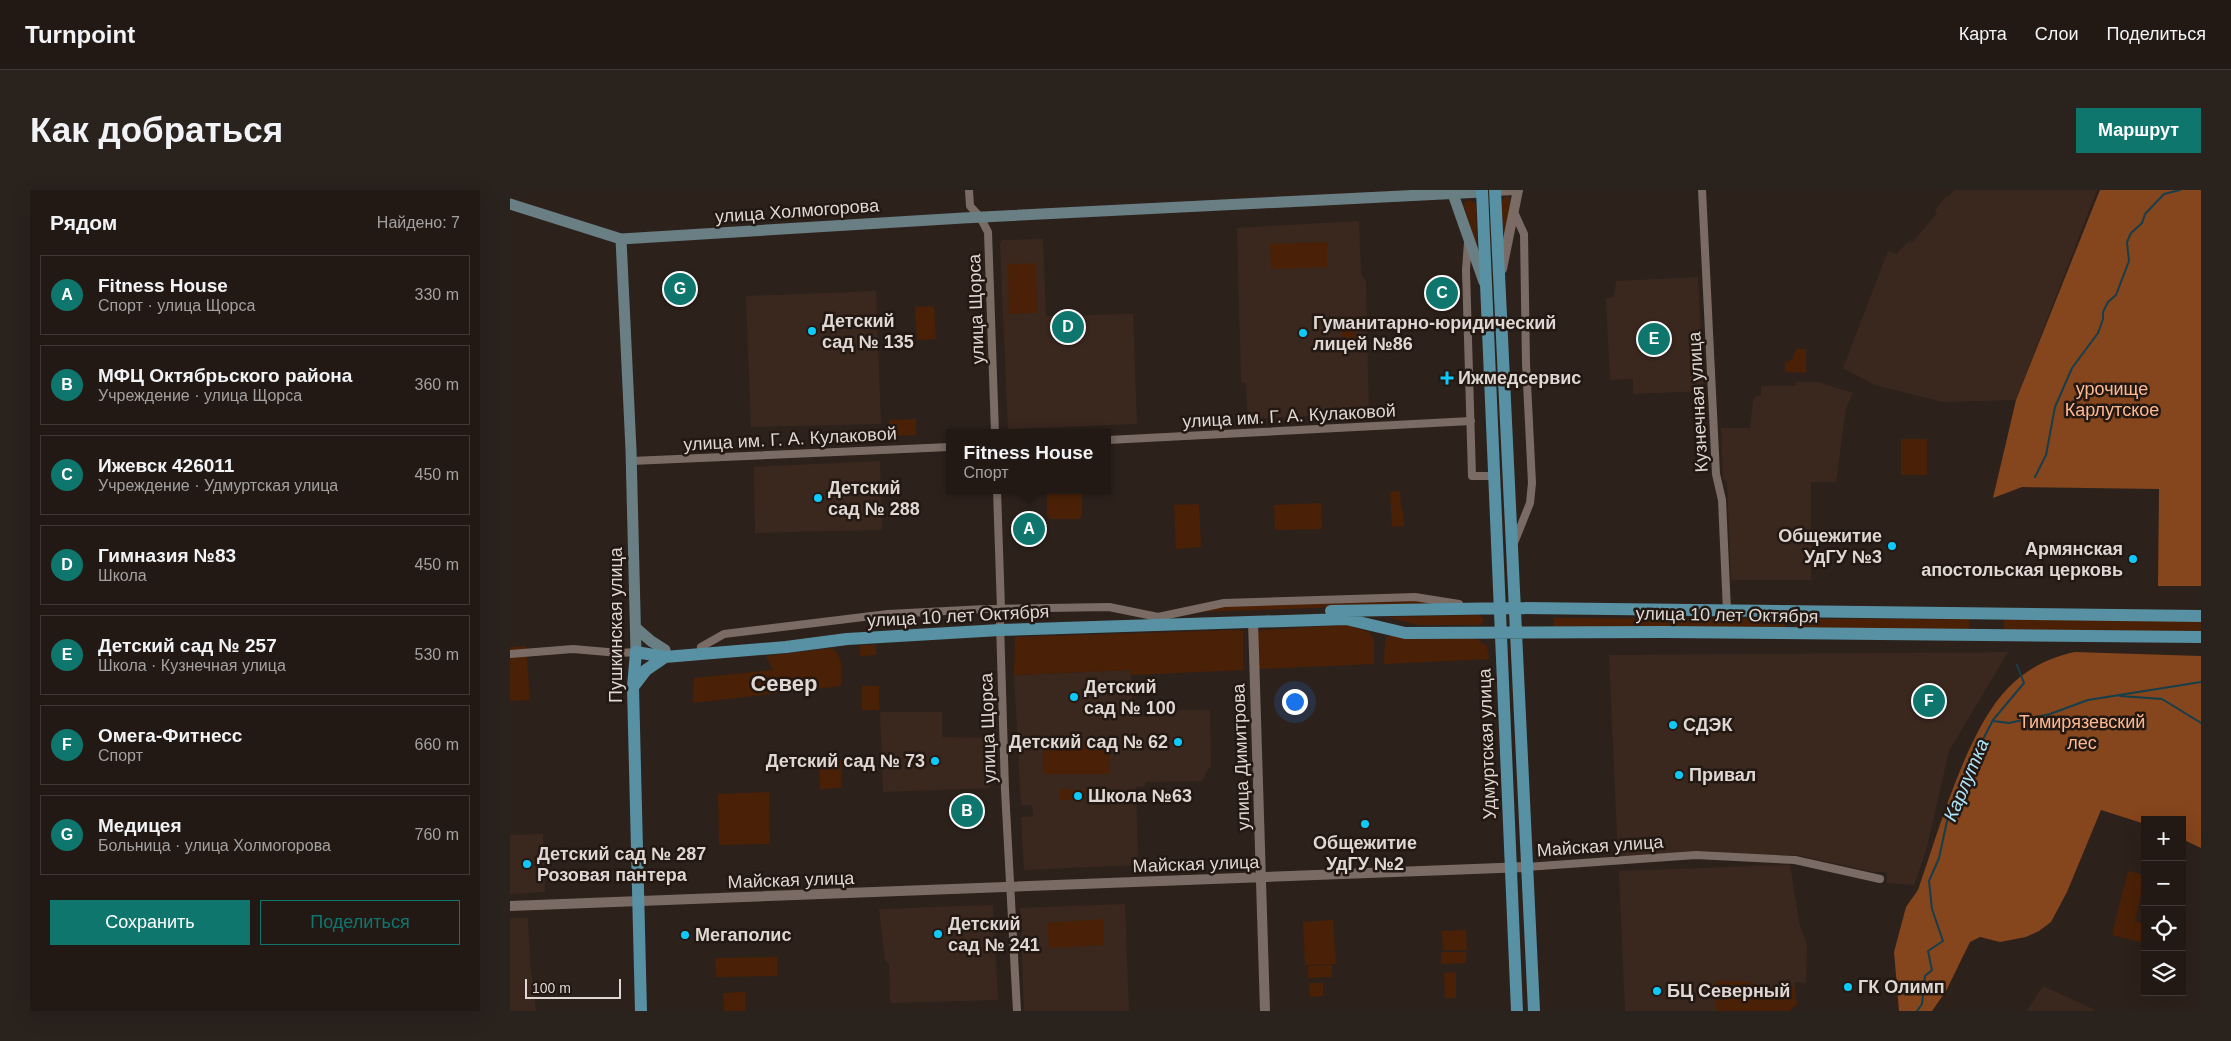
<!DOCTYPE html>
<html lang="ru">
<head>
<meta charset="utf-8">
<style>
  :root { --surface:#221914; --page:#2a221d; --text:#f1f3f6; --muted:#a2a0a0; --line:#3f3834; --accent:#0f766e }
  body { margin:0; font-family:Helvetica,sans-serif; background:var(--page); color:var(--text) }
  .controls { position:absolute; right:15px; bottom:15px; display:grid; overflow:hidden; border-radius:0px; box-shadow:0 5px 20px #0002 }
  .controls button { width:45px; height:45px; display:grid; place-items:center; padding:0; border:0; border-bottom:1px solid var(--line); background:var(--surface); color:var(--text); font:25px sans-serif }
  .scale { position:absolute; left:15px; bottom:12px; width:96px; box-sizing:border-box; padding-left:5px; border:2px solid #dfd7d3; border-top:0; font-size:14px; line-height:18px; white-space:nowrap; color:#dfd7d3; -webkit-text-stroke:4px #231812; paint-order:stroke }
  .you { position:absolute; left:784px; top:511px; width:18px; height:18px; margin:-12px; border:4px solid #fff; border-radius:50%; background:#1a73e8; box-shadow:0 0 0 8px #1a73e833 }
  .badge { display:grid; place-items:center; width:32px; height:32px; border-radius:50%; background:var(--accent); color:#fff; font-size:16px; font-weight:700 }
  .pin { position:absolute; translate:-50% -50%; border:2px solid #fff; box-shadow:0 1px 5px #0006 }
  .popup { position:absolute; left:436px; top:239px; width:165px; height:65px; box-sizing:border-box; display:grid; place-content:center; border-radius:0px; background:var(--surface); filter:drop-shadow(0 1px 4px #0005); font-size:16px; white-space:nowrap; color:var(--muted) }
  .popup b { font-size:19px; color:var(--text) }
  .popup::after { content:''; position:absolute; left:50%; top:100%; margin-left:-10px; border:10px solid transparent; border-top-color:var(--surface) }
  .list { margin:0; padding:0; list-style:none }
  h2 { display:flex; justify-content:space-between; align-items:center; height:65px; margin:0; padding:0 20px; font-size:21px }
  h2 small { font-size:16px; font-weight:400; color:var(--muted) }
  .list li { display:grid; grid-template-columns:32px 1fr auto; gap:15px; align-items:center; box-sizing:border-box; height:80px; margin:0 10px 10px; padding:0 10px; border:1px solid var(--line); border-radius:0px }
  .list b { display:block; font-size:19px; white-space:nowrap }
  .list p { margin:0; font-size:16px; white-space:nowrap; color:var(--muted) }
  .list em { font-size:16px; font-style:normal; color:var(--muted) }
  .actions { display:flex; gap:10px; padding:15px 20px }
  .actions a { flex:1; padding:11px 0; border:1px solid var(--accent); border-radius:0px; text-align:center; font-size:18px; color:var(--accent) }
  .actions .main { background:var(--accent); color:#fff }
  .icon { flex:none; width:28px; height:28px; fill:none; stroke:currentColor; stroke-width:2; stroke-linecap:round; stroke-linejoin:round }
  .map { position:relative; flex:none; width:1691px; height:821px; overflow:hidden; border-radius:0px }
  header { display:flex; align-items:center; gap:30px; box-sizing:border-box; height:70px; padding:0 25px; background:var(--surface); border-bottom:1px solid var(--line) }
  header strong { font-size:24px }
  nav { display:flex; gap:28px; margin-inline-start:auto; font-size:18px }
  .intro { display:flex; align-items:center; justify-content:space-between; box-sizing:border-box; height:120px; padding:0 30px }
  h1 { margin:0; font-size:35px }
  .button { padding:12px 22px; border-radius:0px; background:var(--accent); color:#fff; font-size:18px; font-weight:700 }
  main { display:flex; gap:30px; padding:0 30px }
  aside { flex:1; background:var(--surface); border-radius:0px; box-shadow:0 5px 20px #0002 }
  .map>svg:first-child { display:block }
  .built { fill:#3a281f }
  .green { fill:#4a2106 }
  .forest { fill:#85451d }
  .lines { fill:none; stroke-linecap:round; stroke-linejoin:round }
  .stream { stroke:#153f4c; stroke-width:2 }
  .minor { stroke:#7a6c65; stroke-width:8 }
  .tertiary { stroke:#7a6c65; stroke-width:10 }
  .secondary { stroke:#697f84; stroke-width:11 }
  .primary { stroke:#5891a3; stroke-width:12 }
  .poi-dot { fill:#0dcafa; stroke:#231812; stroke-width:2 }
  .labels { text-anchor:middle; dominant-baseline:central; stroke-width:5; stroke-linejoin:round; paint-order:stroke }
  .street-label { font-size:18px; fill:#dfd7d3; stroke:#231812 }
  .poi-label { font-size:18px; font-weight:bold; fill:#dfd7d3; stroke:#231812; text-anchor:start }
  .park-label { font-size:18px; fill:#fdb892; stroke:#231812 }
  .water-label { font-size:19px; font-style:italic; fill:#ace4f9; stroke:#231812 }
  .district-label { font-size:22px; font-weight:bold; fill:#dfd7d3; stroke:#231812 }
</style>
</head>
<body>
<header>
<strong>Turnpoint</strong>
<nav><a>Карта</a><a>Слои</a><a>Поделиться</a></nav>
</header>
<div class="intro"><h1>Как добраться</h1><a class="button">Маршрут</a></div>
<main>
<aside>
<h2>Рядом<small>Найдено: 7</small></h2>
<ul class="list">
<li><span class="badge">A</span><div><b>Fitness House</b><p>Спорт · улица Щорса</p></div><em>330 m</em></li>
<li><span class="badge">B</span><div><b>МФЦ Октябрьского района</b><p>Учреждение · улица Щорса</p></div><em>360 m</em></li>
<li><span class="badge">C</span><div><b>Ижевск 426011</b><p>Учреждение · Удмуртская улица</p></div><em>450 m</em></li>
<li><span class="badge">D</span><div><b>Гимназия №83</b><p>Школа</p></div><em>450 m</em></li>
<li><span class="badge">E</span><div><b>Детский сад № 257</b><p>Школа · Кузнечная улица</p></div><em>530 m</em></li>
<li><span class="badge">F</span><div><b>Омега-Фитнесс</b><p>Спорт</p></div><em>660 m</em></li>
<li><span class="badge">G</span><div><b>Медицея</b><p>Больница · улица Холмогорова</p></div><em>760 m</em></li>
</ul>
<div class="actions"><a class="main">Сохранить</a><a>Поделиться</a></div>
</aside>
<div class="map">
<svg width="1691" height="821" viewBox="0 0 1691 821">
  <rect width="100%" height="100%" fill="#2d211b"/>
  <!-- built -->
  <path class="built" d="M1444,0H1587L1506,210L1433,212L1365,195L1333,178L1378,61L1386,64L1400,50L1402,53L1427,23L1425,21L1436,6L1438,7Z
    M849,31L851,84L856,92L859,223L738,229L736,193L731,192L727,38Z
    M533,49L536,126L623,124L627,234L498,239L490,53L492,50Z
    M1188,87L1194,201L1123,204V189L1100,190L1096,109L1104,106L1106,91Z
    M366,101L371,234L241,237L236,106Z
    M1286,192H1308L1343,203L1336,218L1326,292H1301V390H1221L1217,292L1213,289L1211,238H1240L1243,210L1246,206H1251V196H1285Z
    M370,271L372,340L245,343L244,277Z
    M1498,462L1439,561L1416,661L1404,695L1377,693V682H1363L1288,665L1108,667L1099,465Z
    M621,480L623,526L659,525L663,520H700L701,578H699L692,591L635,592V596L626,597L628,675L514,680L511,627L523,626L522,615H511L504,485Z
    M370,522H432V547L478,548L480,598L373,602Z
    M33,644L35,702L0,704V645Z
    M1280,675L1290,737L1297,754L1296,793L1285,792V797L1258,799L1234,791H1206V821H1115L1109,681Z
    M615,714L619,821H514L510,718Z
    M483,715L488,810L380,813L379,774L375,770L369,719Z
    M0,728H18L20,772L26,821H0Z
    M1533,796L1583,819L1586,821H1517Z"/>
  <!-- green -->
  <path class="green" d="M996,6L999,7L1001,11L993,48L991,12Z
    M960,10L966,14L967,58L954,15L955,12Z
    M817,52V77L761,79L760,54Z
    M526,73L527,123L499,124L498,74Z
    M424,116L426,149L407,150L405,117Z
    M832,127H846V150H832Z
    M1286,159H1296V183L1275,182V173L1283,168Z
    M406,229V245L380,246L379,230Z
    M1391,249H1417V285H1391Z
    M537,300H572V326L569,329H540L537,326Z
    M890,301L891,321H893L894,336L882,337L880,302Z
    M811,313L812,339L765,340L764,315Z
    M689,314L691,357L666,359L664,315Z
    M909,409L930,414L682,422L717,416Z
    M969,425L973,428L974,432L970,435H909L876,427Z
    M1044,428L1275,429V438L1044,437Z
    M1285,429H1459V440L1285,438Z
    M1494,429L1691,431V441L1494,440Z
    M837,435L859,442L864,449V474L748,479L747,444L751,440Z
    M728,440L733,441V480L621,485L620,480L504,485L505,447Z
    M883,445L897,448L967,449L977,456L979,469L874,474L875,452L878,446Z
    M350,455H366V465L350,466Z
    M16,456L20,510L0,511V457Z
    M322,458C334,467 332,482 331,496L183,513L184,488L263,480L256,466Z
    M352,496H369V520H352Z
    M533,553H600V584H533Z
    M331,570L332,598L310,599L309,571Z
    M550,599L575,600L574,610H550Z
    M259,602L260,654L209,655L208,604Z
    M1618,681L1635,685L1625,731L1635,734V753L1602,745Z
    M593,729L594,755L539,758L537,733Z
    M823,730L826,774L795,775L793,732Z
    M956,740L957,760H933L932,741Z
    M931,762H956V773L931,774Z
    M267,767V786L206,787L205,768Z
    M822,775V787L798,788V776Z
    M946,782V808H935L934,783Z
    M1206,791H1234L1258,799L1285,797L1287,814L1279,821H1206Z
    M799,793H813V806L800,807Z
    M235,802V821H214L213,803Z"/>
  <!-- forest -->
  <path class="forest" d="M1590,0H1691V396H1648L1649,299L1512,297L1483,308L1506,210Z
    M1565,462L1691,466V658L1672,649V630H1635V634L1591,620L1557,702L1541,732L1529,741L1516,747L1490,752L1470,747L1460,752L1436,801L1422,821H1389L1384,762L1396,717L1408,700C1428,643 1457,539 1498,498C1516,479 1540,467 1565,462Z"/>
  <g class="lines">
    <!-- stream -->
    <path class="stream" d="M1525,287L1536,265L1545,217L1562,178L1588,143L1593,129V122L1598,112L1606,105L1619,71L1617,52L1621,43L1632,33L1635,24L1654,4L1670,0
      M1610,506L1652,509L1691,533
      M1483,531L1499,533L1540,524L1578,510L1691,492
      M1407,821L1412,814L1415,786L1422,780L1418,761L1433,751L1422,719L1419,691L1429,668L1439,622L1467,571L1470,555L1483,530L1514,493L1507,475"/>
    <!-- minor -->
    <path class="minor" d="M459,0L460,16L470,27L478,42L485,243
      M1192,0L1206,284L1212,310L1217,421
      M1004,22L1014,44L1016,173L1022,293L1020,313L1004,353
      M958,52L956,80L962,286H984
      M598,250L961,231
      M121,271L440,257
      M487,300L491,419
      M490,433L495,600L507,821
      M191,457L214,444L378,424L475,419L599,417L648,427L714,413L905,407L949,414
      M0,464L63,459L109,463L126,462
      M1016,677L1186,665L1285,670L1370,689"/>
    <!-- tertiary -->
    <path class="tertiary" d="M985,1L1004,0
      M992,79L1008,0
      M743,431L755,821
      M0,716L1016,677"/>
    <!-- secondary -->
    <path class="secondary" d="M945,0L943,4L974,92
      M0,14L111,49L453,28L972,2
      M111,49L121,260L126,462
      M126,438L141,451L155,460"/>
    <!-- primary -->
    <path class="primary" d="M972,0L1007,821
      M985,0L1024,821
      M821,421L1004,418L1691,426
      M126,462L155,467L276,457L337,449L490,440L836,429L895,443L1154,442L1691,447
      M126,462L123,497L131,821
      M123,497L136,480L155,467"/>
  </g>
  <!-- markers -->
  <g class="poi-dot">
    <circle cx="302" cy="141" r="5"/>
    <circle cx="793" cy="143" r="5"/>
    <path d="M934.5 180.5h5v5h5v5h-5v5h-5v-5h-5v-5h5z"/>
    <circle cx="308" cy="308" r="5"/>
    <circle cx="1382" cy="356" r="5"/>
    <circle cx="1623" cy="369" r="5"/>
    <circle cx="564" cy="507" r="5"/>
    <circle cx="1163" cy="535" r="5"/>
    <circle cx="668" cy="552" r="5"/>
    <circle cx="425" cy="571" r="5"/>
    <circle cx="1169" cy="585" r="5"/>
    <circle cx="568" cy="606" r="5"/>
    <circle cx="855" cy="634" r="5"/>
    <circle cx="17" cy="674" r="5"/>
    <circle cx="428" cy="744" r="5"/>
    <circle cx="175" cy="745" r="5"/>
    <circle cx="1338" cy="797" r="5"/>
    <circle cx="1147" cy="801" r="5"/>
  </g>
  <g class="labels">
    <!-- street labels -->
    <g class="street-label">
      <text transform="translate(287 21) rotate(-4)">улица Холмогорова</text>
      <text transform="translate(466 119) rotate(-92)">улица Щорса</text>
      <text transform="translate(1188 212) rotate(-93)">Кузнечная улица</text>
      <text transform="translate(779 226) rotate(-3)">улица им. Г. А. Кулаковой</text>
      <text transform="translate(280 249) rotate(-3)">улица им. Г. А. Кулаковой</text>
      <text transform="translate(1217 425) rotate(1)">улица 10 лет Октября</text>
      <text transform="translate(448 426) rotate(-3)">улица 10 лет Октября</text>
      <text transform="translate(106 435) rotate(-90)">Пушкинская улица</text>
      <text transform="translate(478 538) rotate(-92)">улица Щорса</text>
      <text transform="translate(977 554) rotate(-92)">Удмуртская улица</text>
      <text transform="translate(731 567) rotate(-92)">улица Димитрова</text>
      <text transform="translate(1090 656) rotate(-4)">Майская улица</text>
      <text transform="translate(686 674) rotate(-2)">Майская улица</text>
      <text transform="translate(281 690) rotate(-2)">Майская улица</text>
    </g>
    <!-- poi labels -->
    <g class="poi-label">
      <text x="312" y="131">Детский<tspan x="312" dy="21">сад № 135</tspan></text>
      <text x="803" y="133">Гуманитарно-юридический<tspan x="803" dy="21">лицей №86</tspan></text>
      <text x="948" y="188">Ижмедсервис</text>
      <text x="318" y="298">Детский<tspan x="318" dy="21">сад № 288</tspan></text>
      <text x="1372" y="346" text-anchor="end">Общежитие<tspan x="1372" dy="21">УдГУ №3</tspan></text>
      <text x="1613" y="359" text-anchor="end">Армянская<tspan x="1613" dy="21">апостольская церковь</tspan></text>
      <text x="574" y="497">Детский<tspan x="574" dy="21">сад № 100</tspan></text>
      <text x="1173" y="535">СДЭК</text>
      <text x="658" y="552" text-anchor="end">Детский сад № 62</text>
      <text x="415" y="571" text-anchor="end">Детский сад № 73</text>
      <text x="1179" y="585">Привал</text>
      <text x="578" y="606">Школа №63</text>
      <text x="855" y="653" text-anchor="middle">Общежитие<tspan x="855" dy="21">УдГУ №2</tspan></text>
      <text x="27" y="664">Детский сад № 287<tspan x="27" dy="21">Розовая пантера</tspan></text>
      <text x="438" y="734">Детский<tspan x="438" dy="21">сад № 241</tspan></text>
      <text x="185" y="745">Мегаполис</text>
      <text x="1348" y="797">ГК Олимп</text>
      <text x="1157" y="801">БЦ Северный</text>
    </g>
    <!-- park labels -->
    <g class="park-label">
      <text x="1602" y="199">урочище<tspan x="1602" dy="21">Карлутское</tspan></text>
      <text x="1572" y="532">Тимирязевский<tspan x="1572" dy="21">лес</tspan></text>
    </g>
    <!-- water labels -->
    <g class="water-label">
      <text transform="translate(1456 590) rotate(-67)">Карлутка</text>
    </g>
    <!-- district labels -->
    <g class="district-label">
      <text x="274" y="493">Север</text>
    </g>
  </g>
</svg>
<div class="controls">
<button>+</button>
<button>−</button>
<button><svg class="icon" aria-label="locate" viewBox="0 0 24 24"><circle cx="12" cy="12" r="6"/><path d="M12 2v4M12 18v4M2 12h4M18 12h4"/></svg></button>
<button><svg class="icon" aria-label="layers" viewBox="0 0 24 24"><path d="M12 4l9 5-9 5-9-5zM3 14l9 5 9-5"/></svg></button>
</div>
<div class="scale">100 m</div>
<div class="you"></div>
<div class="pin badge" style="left:519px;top:339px">A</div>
<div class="popup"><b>Fitness House</b>Спорт</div>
<div class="pin badge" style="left:457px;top:621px">B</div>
<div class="pin badge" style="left:932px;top:103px">C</div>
<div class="pin badge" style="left:558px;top:137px">D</div>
<div class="pin badge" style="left:1144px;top:149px">E</div>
<div class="pin badge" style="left:1419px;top:511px">F</div>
<div class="pin badge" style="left:170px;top:99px">G</div>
</div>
</main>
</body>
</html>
